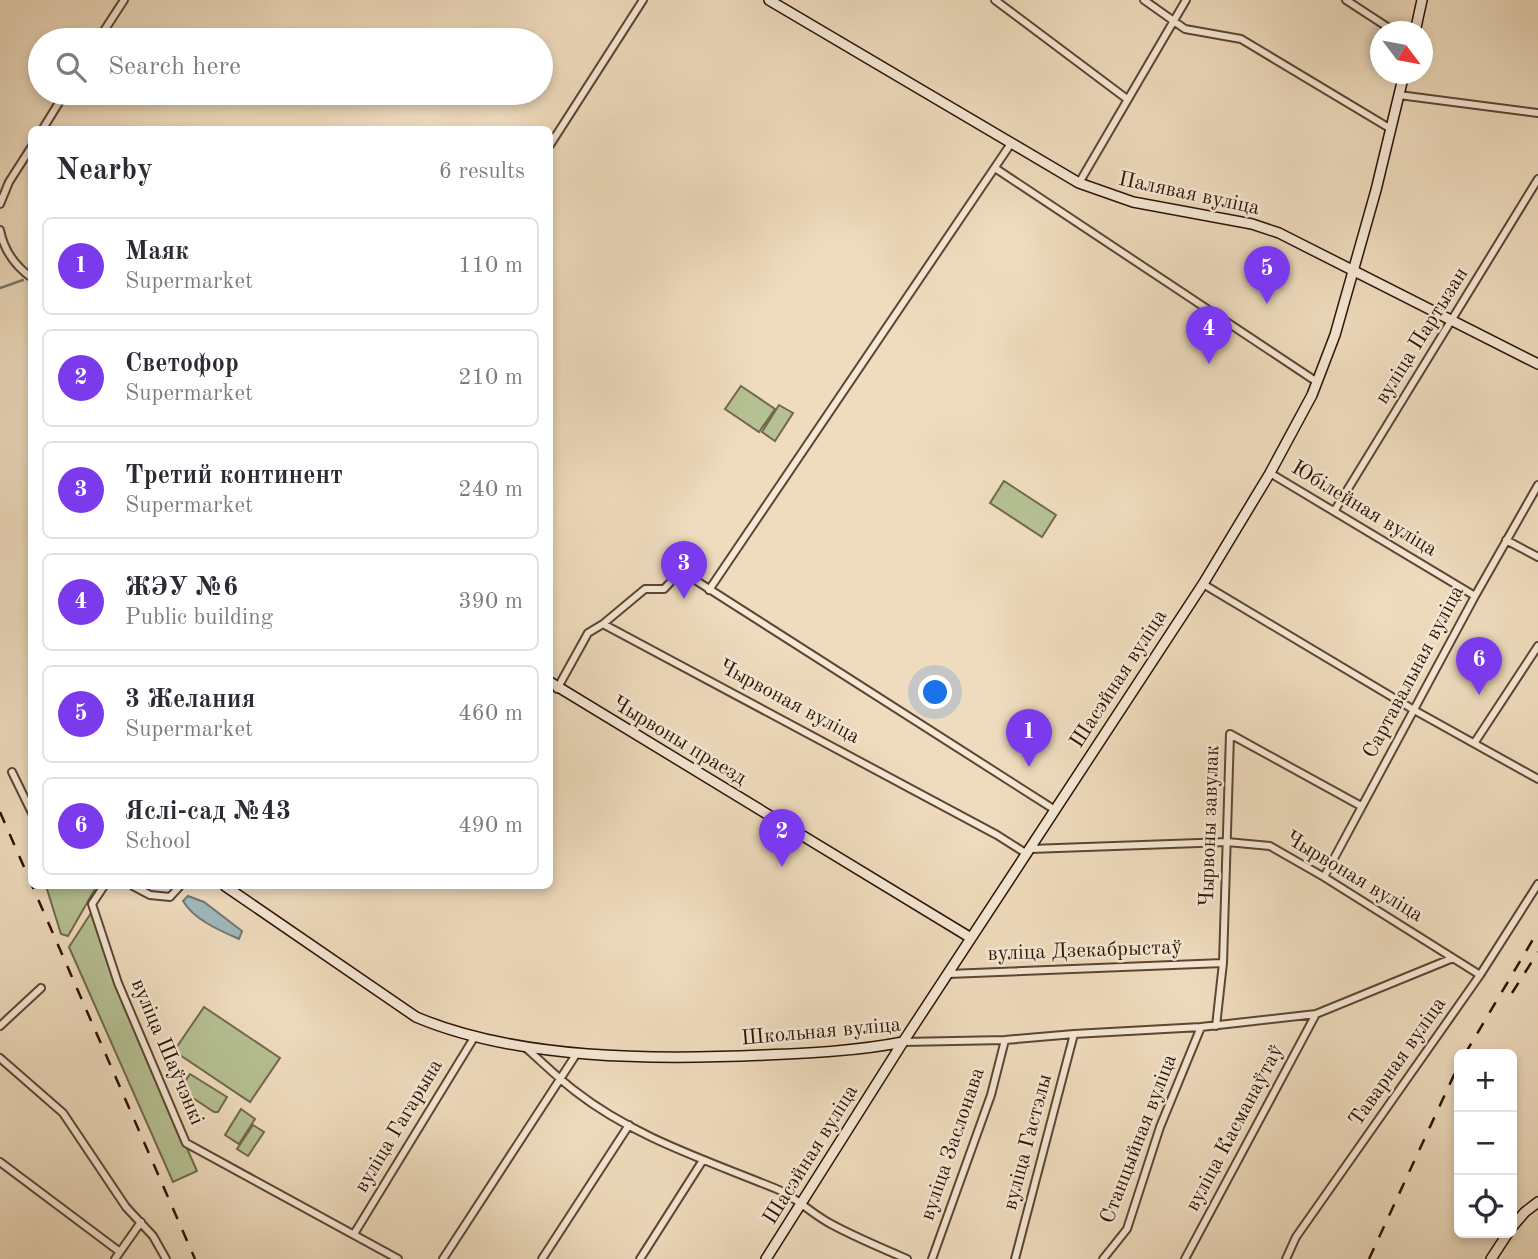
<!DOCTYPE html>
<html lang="en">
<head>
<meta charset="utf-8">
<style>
  :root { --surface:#fff; --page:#f2f2f3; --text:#2b2b33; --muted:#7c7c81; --line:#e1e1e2; --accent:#7c3aed }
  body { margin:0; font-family:"Old Standard TT",serif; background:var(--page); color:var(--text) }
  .controls { position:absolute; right:21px; bottom:21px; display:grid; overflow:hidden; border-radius:10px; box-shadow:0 4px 10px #0003 }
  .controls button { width:63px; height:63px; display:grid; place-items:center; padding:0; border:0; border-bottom:2px solid var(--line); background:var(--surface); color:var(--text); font:35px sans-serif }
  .compass { position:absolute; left:1370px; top:21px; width:63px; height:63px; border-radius:50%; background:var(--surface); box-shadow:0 4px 10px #0003; rotate:122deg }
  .you { position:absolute; left:936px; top:693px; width:24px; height:24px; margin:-18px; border:5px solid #fff; border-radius:50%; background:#1a73e8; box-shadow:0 0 0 10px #1a73e833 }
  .badge { display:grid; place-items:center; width:46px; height:46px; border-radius:50%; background:var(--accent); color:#fff; font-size:23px; font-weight:700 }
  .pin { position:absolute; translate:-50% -58px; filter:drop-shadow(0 2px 4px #0008) }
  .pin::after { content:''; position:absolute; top:37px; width:24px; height:21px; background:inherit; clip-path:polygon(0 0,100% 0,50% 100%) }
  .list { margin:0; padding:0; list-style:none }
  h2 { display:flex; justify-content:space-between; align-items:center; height:91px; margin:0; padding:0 28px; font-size:30px }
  h2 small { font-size:23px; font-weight:400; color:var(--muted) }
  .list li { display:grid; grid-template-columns:46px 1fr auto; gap:21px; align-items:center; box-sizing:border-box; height:98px; margin:0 14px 14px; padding:0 14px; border:2px solid var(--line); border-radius:10px }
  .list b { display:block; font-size:26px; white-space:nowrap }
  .list p { margin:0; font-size:23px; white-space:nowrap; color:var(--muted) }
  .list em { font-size:23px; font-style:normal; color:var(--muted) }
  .icon { flex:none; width:38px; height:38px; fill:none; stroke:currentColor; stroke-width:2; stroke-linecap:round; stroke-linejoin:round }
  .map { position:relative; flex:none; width:1538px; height:1259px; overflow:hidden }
  .search { position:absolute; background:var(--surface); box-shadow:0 4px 10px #0003; left:28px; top:28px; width:525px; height:77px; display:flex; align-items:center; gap:18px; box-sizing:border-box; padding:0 24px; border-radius:38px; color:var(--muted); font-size:26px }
  .panel { position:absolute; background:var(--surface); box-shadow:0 4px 10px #0003; left:28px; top:126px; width:525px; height:763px; border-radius:10px }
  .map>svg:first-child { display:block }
  .green { fill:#b6c193; stroke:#716a4c; stroke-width:2 }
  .water { fill:#9fb9bd; stroke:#717773; stroke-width:2 }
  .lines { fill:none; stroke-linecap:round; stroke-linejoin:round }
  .stream { stroke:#717773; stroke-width:2.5 }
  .street-casing { stroke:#5d4532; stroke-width:10 }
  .secondary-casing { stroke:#2c1304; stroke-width:12 }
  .street { stroke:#f5e8d5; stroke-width:6 }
  .secondary { stroke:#f5e8d5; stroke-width:9 }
  .rail { stroke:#2c1304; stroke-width:2.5; stroke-dasharray:12 12; stroke-linecap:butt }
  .labels { text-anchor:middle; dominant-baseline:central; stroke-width:5; stroke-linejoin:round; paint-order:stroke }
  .street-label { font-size:21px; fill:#2c1304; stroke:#f5e8d5 }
</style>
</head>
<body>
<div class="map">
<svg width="1538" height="1259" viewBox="0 0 1538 1259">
  <rect width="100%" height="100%" fill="#efdcbe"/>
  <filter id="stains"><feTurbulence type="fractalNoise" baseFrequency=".00286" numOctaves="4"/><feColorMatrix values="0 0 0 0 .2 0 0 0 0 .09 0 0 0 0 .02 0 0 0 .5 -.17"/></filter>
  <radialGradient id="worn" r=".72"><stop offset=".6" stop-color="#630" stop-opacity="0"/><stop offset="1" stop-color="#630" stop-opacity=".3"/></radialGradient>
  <!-- green -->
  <path class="green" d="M741,386L775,409L759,432L725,409Z
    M779,405L793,413L775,441L762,432Z
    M1004,481L1056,515L1042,537L990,503Z
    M46,886H92L95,889L68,936L61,934Z
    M91,913L115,985L197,1171L173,1182L69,947Z
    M204,1007L280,1058L250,1102L174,1051Z
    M190,1074L227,1097L218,1112H214L181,1090V1087Z
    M241,1109L255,1119L239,1144L225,1135Z
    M253,1125L264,1132L248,1156L237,1149Z"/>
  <!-- water -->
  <path class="water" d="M188,896L204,902L242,931L239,939C221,931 194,920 183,901Z"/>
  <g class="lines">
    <!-- stream -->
    <path class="stream" d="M0,288L23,280"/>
    <!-- street casing -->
    <g class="street-casing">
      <path id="street" d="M995,0L1127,99
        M1144,0L1185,29L1241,39L1391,129
        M1346,0L1395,32
        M98,40L124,0
        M1399,95L1538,113
        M42,130L65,93
        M550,145L643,0
        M995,168L1317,382
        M1079,183L1186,0
        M0,204L9,182L32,146
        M0,230C4,251 15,266 32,278
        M1270,473L1475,596
        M1335,510L1538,179
        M1506,540L1538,557
        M1203,584L1414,710L1538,779
        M709,590L1010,145
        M603,624L645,589H664L681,571L1055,810
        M557,689L588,633L603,624L997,835L1027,854
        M1475,742L1538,646
        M12,772L32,813
        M1030,849L1227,842L1270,846L1324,877L1480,975
        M1324,877L1475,596L1538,485
        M104,886L92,904L118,983L186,1143L398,1259
        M133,886L150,895L170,897L180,886
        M948,974L1223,963
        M0,1026L41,988
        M1216,1026L1223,963L1230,734L1361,806
        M903,1042L1005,1040L1074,1034L1201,1027L1316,1014L1453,958
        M526,1048C542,1062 558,1078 575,1091C635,1138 709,1161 779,1190C798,1199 812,1214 831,1224C855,1237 881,1248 907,1259
        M0,1058L63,1113L126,1207L153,1236L166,1259
        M0,1162L120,1252
        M354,1234L475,1036
        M115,1259L141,1222
        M443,1259L577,1053
        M542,1259L629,1125
        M640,1259L703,1160
        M932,1259L991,1095L1005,1040
        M1015,1259L1074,1034
        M1103,1259L1127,1229L1160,1127L1201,1027
        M1185,1259L1316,1014
        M1286,1259L1296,1237L1480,975L1538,884"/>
    </g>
    <!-- secondary casing -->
    <g class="secondary-casing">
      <path id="secondary" d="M769,0L1079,183L1133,202L1252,224L1279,233L1538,364
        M1415,32L1422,0
        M550,682L971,938
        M225,886L416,1017C518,1060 655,1060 764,1055C811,1053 857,1051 903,1042
        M1512,1227L1525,1212L1538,1202
        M766,1259L903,1042L1203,584L1270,473L1312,395L1335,335L1376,190L1404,74
        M1491,1259L1508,1233"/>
    </g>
    <!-- street -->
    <use href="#street" class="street"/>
    <!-- secondary -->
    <use href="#secondary" class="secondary"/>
    <!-- rail -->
    <path class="rail" d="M0,812L195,1259
      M1512,993L1538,952
      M1465,1054L1538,931
      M1369,1259L1459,1064"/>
  </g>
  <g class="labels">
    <!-- street labels -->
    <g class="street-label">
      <text transform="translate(1189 194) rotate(12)">Палявая вуліца</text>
      <text transform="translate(1422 336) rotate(-58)">вуліца Партызан</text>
      <text transform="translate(1364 509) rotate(31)">Юбілейная вуліца</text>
      <text transform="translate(1414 672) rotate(-62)">Сартавальная вуліца</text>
      <text transform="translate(1119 679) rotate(-57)">Шасэйная вуліца</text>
      <text transform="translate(789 702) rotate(28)">Чырвоная вуліца</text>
      <text transform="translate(679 741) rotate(31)">Чырвоны праезд</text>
      <text transform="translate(1210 826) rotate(-88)">Чырвоны завулак</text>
      <text transform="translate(1354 877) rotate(31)">Чырвоная вуліца</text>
      <text transform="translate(1085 951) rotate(-2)">вуліца Дзекабрыстаў</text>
      <text transform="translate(821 1032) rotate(-5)">Школьная вуліца</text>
      <text transform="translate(167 1052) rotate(67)">вуліца Шаўчэнкі</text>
      <text transform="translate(1398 1062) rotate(-55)">Таварная вуліца</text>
      <text transform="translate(399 1126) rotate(-59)">вуліца Гагарына</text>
      <text transform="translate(1235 1128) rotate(-62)">вуліца Касманаўтаў</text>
      <text transform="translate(1139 1139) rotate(-69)">Станцыйная вуліца</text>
      <text transform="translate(1028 1142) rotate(-75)">вуліца Гастэлы</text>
      <text transform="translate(953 1144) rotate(-71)">вуліца Заслонава</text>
      <text transform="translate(811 1155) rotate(-58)">Шасэйная вуліца</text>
    </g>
  </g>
  <rect width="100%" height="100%" filter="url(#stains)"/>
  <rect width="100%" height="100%" fill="url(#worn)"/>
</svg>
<div class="controls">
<button>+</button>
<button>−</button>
<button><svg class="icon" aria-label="locate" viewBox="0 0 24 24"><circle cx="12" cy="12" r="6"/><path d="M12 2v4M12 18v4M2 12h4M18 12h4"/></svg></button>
</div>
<svg class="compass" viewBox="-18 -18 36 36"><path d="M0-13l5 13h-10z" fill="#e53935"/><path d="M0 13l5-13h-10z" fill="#7c7c81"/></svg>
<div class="you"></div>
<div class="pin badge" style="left:1029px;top:767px">1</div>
<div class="pin badge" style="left:782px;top:867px">2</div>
<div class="pin badge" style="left:684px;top:599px">3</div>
<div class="pin badge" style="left:1209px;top:364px">4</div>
<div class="pin badge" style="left:1267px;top:304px">5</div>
<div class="pin badge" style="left:1479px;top:695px">6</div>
<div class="search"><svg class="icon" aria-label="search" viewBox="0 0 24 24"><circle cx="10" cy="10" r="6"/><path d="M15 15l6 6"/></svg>Search here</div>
<section class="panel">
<h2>Nearby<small>6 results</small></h2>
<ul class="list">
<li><span class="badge">1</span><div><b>Маяк</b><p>Supermarket</p></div><em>110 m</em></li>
<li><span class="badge">2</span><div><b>Светофор</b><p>Supermarket</p></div><em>210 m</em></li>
<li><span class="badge">3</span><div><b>Третий континент</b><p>Supermarket</p></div><em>240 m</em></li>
<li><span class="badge">4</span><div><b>ЖЭУ №6</b><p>Public building</p></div><em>390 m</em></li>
<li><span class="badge">5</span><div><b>3 Желания</b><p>Supermarket</p></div><em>460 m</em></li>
<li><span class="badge">6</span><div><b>Яслі-сад №43</b><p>School</p></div><em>490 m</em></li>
</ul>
</section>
</div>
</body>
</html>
